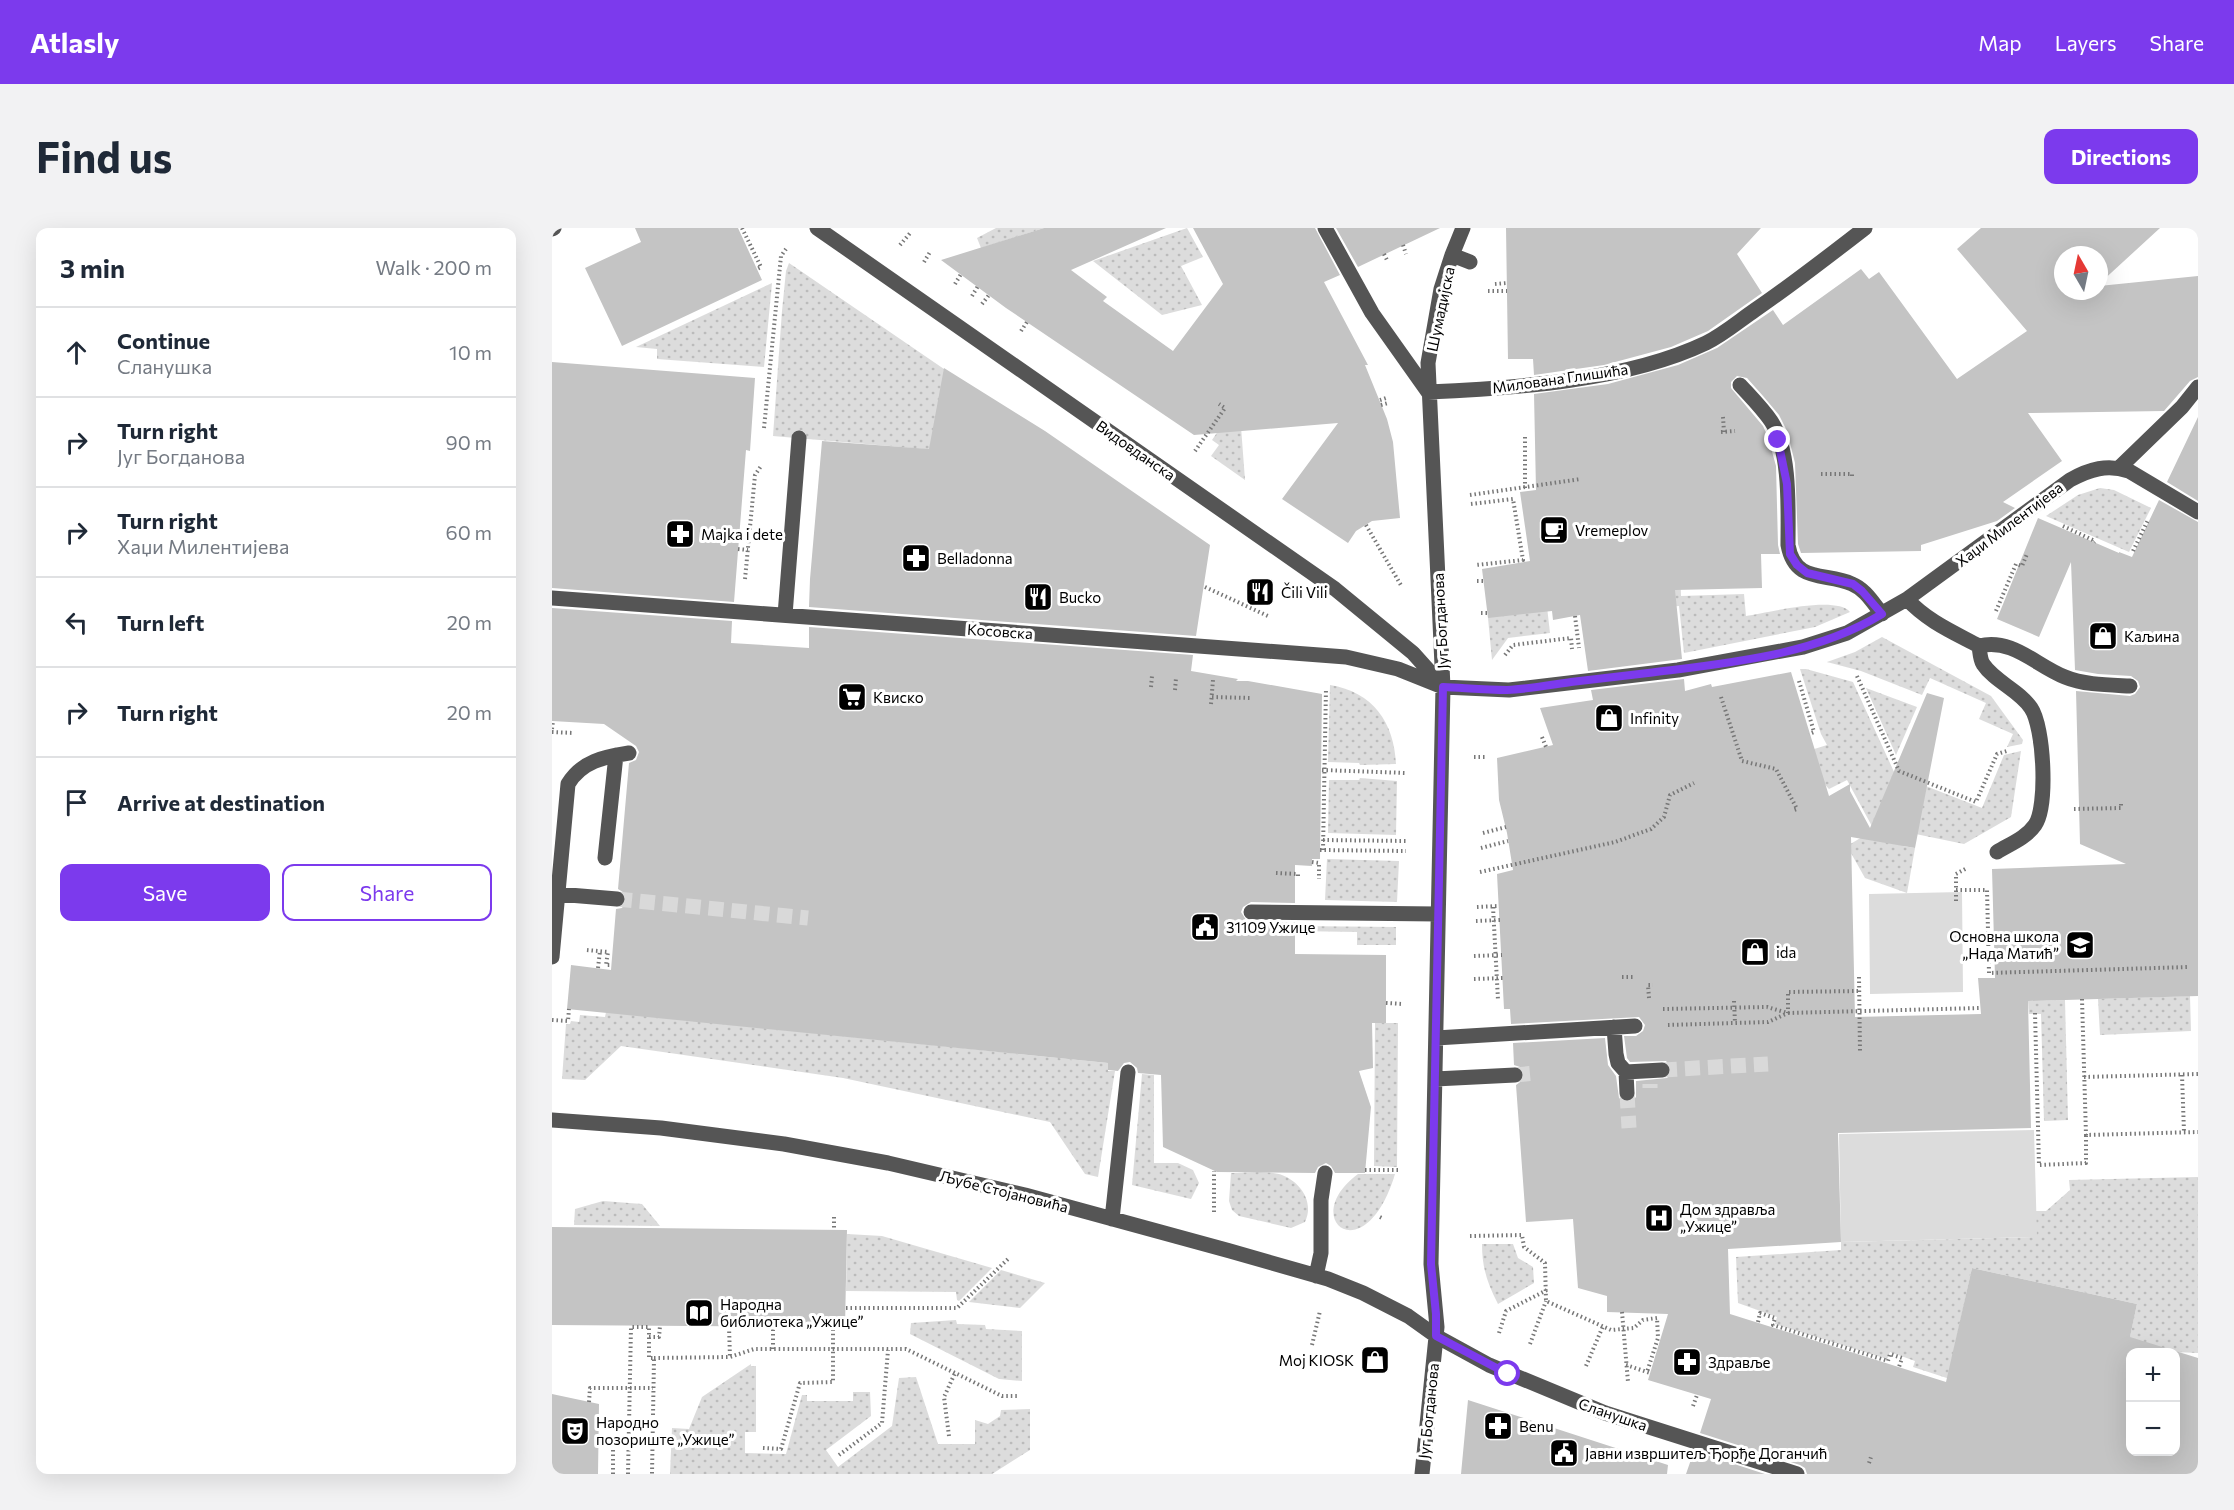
<!DOCTYPE html>
<html lang="en">
<head>
<meta charset="utf-8">
<style>
  :root { --surface:#fff; --page:#f2f2f3; --text:#1f2937; --muted:#747a83; --line:#e0e1e3; --accent:#7c3aed }
  body { margin:0; font-family:Commissioner,sans-serif; background:var(--page); color:var(--text) }
  .controls { position:absolute; right:18px; bottom:18px; display:grid; overflow:hidden; border-radius:12px; box-shadow:0 6px 24px #0002 }
  .controls button { width:54px; height:54px; display:grid; place-items:center; padding:0; border:0; border-bottom:2px solid var(--line); background:var(--surface); color:var(--text); font:30px sans-serif }
  .compass { position:absolute; left:1502px; top:18px; width:54px; height:54px; border-radius:50%; background:var(--surface); box-shadow:0 6px 24px #0002; rotate:351deg }
  .stop { position:absolute; width:18px; height:18px; margin:-14px; border:4px solid #7c3aed; border-radius:50%; background:#fff }
  .stop.end { background:#7c3aed; border-color:#fff; box-shadow:0 2px 6px #0008 }
  .list { margin:0; padding:0; list-style:none }
  h2 { display:flex; justify-content:space-between; align-items:center; height:78px; margin:0; padding:0 24px; font-size:26px }
  h2 small { font-size:20px; font-weight:400; color:var(--muted) }
  .list li { display:grid; grid-template-columns:39px 1fr auto; gap:18px; align-items:center; box-sizing:border-box; height:90px; padding:0 24px; border-top:2px solid var(--line) }
  .list b { display:block; font-size:22px; white-space:nowrap }
  .list p { margin:0; font-size:20px; white-space:nowrap; color:var(--muted) }
  .list em { font-size:20px; font-style:normal; color:var(--muted) }
  .actions { display:flex; gap:12px; padding:18px 24px }
  .actions a { flex:1; padding:14px 0; border:2px solid var(--accent); border-radius:12px; text-align:center; font-size:21px; color:var(--accent) }
  .actions .main { background:var(--accent); color:#fff }
  .icon { flex:none; width:33px; height:33px; fill:none; stroke:currentColor; stroke-width:2; stroke-linecap:round; stroke-linejoin:round }
  .map { position:relative; flex:none; width:1646px; height:1246px; overflow:hidden; border-radius:12px }
  header { display:flex; align-items:center; gap:36px; box-sizing:border-box; height:84px; padding:0 30px; background:var(--accent); color:#fff }
  header strong { font-size:28px }
  nav { display:flex; gap:33px; margin-inline-start:auto; font-size:21px }
  .intro { display:flex; align-items:center; justify-content:space-between; box-sizing:border-box; height:144px; padding:0 36px }
  h1 { margin:0; font-size:42px }
  .button { padding:15px 27px; border-radius:12px; background:var(--accent); color:#fff; font-size:21px; font-weight:700 }
  main { display:flex; gap:36px; padding:0 36px }
  aside { flex:1; background:var(--surface); border-radius:12px; box-shadow:0 6px 24px #0002 }
  .map>svg:first-child { display:block }
  .grass { fill:url(#grass-dots) }
  .pitch { fill:#dcdcdc }
  .building { fill:#c4c4c4; fill-rule:evenodd }
  .lines { fill:none; stroke-linecap:round; stroke-linejoin:round }
  .minor-tunnel { stroke:#d9d9d9; stroke-width:15; stroke-dasharray:15 8; stroke-linecap:butt }
  .path { stroke:#777; stroke-width:4; stroke-dasharray:1.5 3; stroke-linecap:butt }
  .minor { stroke:#555; stroke-width:15 }
  .route { stroke:#7c3aed; stroke-width:8 }
  .labels { text-anchor:middle; dominant-baseline:central; stroke-width:6; stroke-linejoin:round; paint-order:stroke }
  .street-label { font-size:15px; fill:#000; stroke:#fff }
  .poi-label { font-size:15px; fill:#000; stroke:#fff; text-anchor:start }
</style>
</head>
<body>
<header>
<strong>Atlasly</strong>
<nav><a>Map</a><a>Layers</a><a>Share</a></nav>
</header>
<div class="intro"><h1>Find us</h1><a class="button">Directions</a></div>
<main>
<aside>
<h2>3 min<small>Walk · 200 m</small></h2>
<ul class="list">
<li><svg class="icon" aria-label="ahead" viewBox="0 0 24 24"><path d="M12 20V5M6 11l6-6 6 6"/></svg><div><b>Continue</b><p>Сланушка</p></div><em>10 m</em></li>
<li><svg class="icon" aria-label="right" viewBox="0 0 24 24"><path d="M7 20v-9h11M14 6l5 5-5 5"/></svg><div><b>Turn right</b><p>Југ Богданова</p></div><em>90 m</em></li>
<li><svg class="icon" aria-label="right" viewBox="0 0 24 24"><path d="M7 20v-9h11M14 6l5 5-5 5"/></svg><div><b>Turn right</b><p>Хаџи Милентијева</p></div><em>60 m</em></li>
<li><svg class="icon" aria-label="left" viewBox="0 0 24 24"><path d="M17 20v-9H6M10 6l-5 5 5 5"/></svg><div><b>Turn left</b></div><em>20 m</em></li>
<li><svg class="icon" aria-label="right" viewBox="0 0 24 24"><path d="M7 20v-9h11M14 6l5 5-5 5"/></svg><div><b>Turn right</b></div><em>20 m</em></li>
<li><svg class="icon" aria-label="arrive" viewBox="0 0 24 24"><path d="M6 21V4h12l-3 4 3 4H6"/></svg><div><b>Arrive at destination</b></div></li>
</ul>
<div class="actions"><a class="main">Save</a><a>Share</a></div>
</aside>
<div class="map">
<svg width="1646" height="1246" viewBox="0 0 1646 1246">
  <defs>
    <pattern id="grass-dots" width="8" height="8" patternUnits="userSpaceOnUse" patternTransform="scale(1.5)"><rect width="8" height="8" fill="#dcdcdc"/><path d="M2 2h.1M6 6h.1" fill="none" stroke="#bbb" stroke-width="1.8" stroke-linecap="round"/></pattern>
  </defs>
  <rect width="100%" height="100%" fill="#fff"/>
  <!-- grass -->
  <path class="grass" d="M444,0H492L429,20L425,10Z
    M635,0L651,29L629,38L650,77L610,87L541,33Z
    M237,35L392,141L395,223L221,208L230,83L234,43Z
    M220,55L212,139L105,131V121L84,119Z
    M687,172L693,252L659,228L667,217L660,212Z
    M1548,260L1562,262L1599,280L1577,324L1494,288L1526,267Z
    M1126,269L1129,368L1192,366L1194,388C1215,385 1284,367 1298,384L1263,399L1132,425L1127,378L1073,382Z
    M991,344L998,405L956,410L940,432L936,390Z
    M1330,409L1439,468L1471,512L1470,516L1455,519L1461,506L1427,491L1434,475L1378,450L1370,467L1309,443L1275,434L1303,424Z
    M1248,441H1254L1301,454L1343,546L1430,580L1452,527L1469,523L1459,589L1412,616L1354,604L1351,618L1363,620L1355,665L1313,650L1295,618L1322,602L1295,552L1277,561L1257,540L1256,523L1275,517L1269,506Z
    M778,457C821,464 842,494 844,536L808,537L807,535L776,534Z
    M1314,460L1365,479L1344,527Z
    M808,550L845,553L844,607L776,605L777,552H807Z
    M775,631L847,633L845,674L773,672Z
    M743,698L844,699V717H805V704L743,703Z
    M1638,768L1639,803L1548,807L1546,771Z
    M1513,772L1516,892L1492,893L1489,786H1477L1476,773Z
    M54,784L556,835V843H563L546,949L533,946L498,894L291,850L69,818L33,852L10,851L14,796H18L19,793L27,794L28,787L53,789Z
    M823,795H846L845,939L822,938Z
    M590,846L602,847V935H626L641,942L647,955L639,971L580,957Z
    M679,945C693,945 712,942 727,946C747,952 763,973 753,994L739,1000L687,988L680,982L677,973Z
    M806,946H843C813,1046 745,991 806,946Z
    M1646,949V1125L1623,1124L1577,1113L1585,1076L1420,1040L1403,1117L1578,1170V1183L1404,1153L1361,1139L1363,1133L1338,1124L1335,1131L1223,1096L1225,1089L1186,1075L1184,1029L1289,1022V1014L1484,1009V983H1494L1518,962L1517,952Z
    M51,973L90,976L108,998L22,997L23,981Z
    M295,1006L330,1008L440,1040L407,1073L405,1072L404,1064L294,1063Z
    M930,1016H961L966,1030L981,1039L982,1055L946,1076C935,1055 930,1039 930,1016Z
    M449,1042L493,1055L468,1080L417,1074Z
    M404,1092L405,1096L433,1097L434,1101L470,1103V1153L447,1151L358,1106L359,1095Z
    M199,1136V1138H204V1204H193V1225L234,1226L250,1167H255V1173H301V1164H318L319,1188L274,1222L286,1239L340,1198L347,1150L364,1149L386,1216H423V1192L436,1196L448,1188L449,1182L478,1181V1222L440,1246H118L120,1200L137,1201L150,1169Z"/>
  <!-- pitch -->
  <path class="pitch" d="M1410,664L1411,764L1318,766L1317,666Z
    M1482,902L1485,1009L1289,1014L1287,906Z"/>
  <!-- building -->
  <path class="building" d="M83,0H186L210,52L70,118L33,40L89,14Z
    M492,0H614L519,42L555,69L551,73L621,123L671,56L641,0H763L788,47L772,54L816,137H813L835,191L841,214L848,290L820,293L804,303L796,315L730,271L786,195L642,207L454,80L389,32Z
    M784,0H888L806,39Z
    M954,0H1209L1185,26L1210,65L1156,103L1119,119L1052,137L982,147L981,131H956Z
    M1429,0H1608L1547,56V27H1511V63H1547V58L1646,48V149L1638,153L1612,183L1476,185L1510,233L1451,274L1463,280L1445,293L1369,317V323L1249,325L1246,316L1243,235L1235,203L1227,187L1211,168L1195,150L1185,148L1179,154V160L1211,198L1216,209L1224,238L1226,317L1228,326H1209L1210,360L1123,362L1130,431L1036,443L1028,387L1001,392L1000,383L936,390L930,341L978,333L968,264L984,262L982,166L1056,156L1126,137L1165,120L1221,82L1231,97L1309,41L1317,51L1327,44L1405,151L1475,103L1405,21Z
    M0,134L203,150L198,223L194,222L182,374L0,360Z
    M392,140L493,203L658,317L644,408L257,379L258,351L270,213L377,221Z
    M1646,189V273L1615,254Z
    M1607,272L1646,294V768L1476,773L1479,900L1286,905L1289,1014L1176,1021L1178,1086L1394,1154L1420,1040L1585,1076L1578,1109L1646,1130V1246H1255L1253,1240L1248,1237L1148,1205L1159,1171L1096,1152L1116,1086L1055,1084V1068L1026,1060L1021,991L974,994L964,857L971,852L973,846L968,839L962,837L961,815L1053,810L1056,837L1064,848L1067,870L1075,875L1080,873L1084,869V853L1115,850L1119,846L1120,841L1114,833L1078,834L1075,830L1072,808H1084L1091,803L1093,797L1087,789L959,796L958,781H952L945,646L961,642L955,605L947,572L945,530L1001,517L988,480L1041,472L1039,462L1132,451L1133,463L1159,456L1160,459L1239,444L1277,568L1298,556V563L1318,600L1375,465L1392,470L1363,620L1299,609L1303,789L1429,786L1426,750H1443L1440,641L1574,636L1528,616L1524,463L1578,468L1583,466L1588,459L1586,453L1579,448L1546,446L1523,442L1519,334L1487,409L1445,391L1486,290L1567,325V324L1580,329ZM1578,1125H1623V1224H1578Z
    M0,380L180,393L179,415L257,420V399L641,427L639,443L686,451L684,453H696L770,466L768,631H760V638L743,637V675L699,674L691,679L689,684L694,692L698,694H743V726L834,727V795H820L821,840L807,843L819,879L813,945H783L779,938L774,935L766,939L763,945L665,944L611,919L609,847L586,845L585,840L578,834L572,835L566,843L556,842V835L15,781L19,737L59,742L64,681L70,680L75,672L74,666L66,661L77,535L84,532L87,524L84,518L52,496L0,493Z
    M0,999L295,1002L293,1099L0,1097Z
    M0,1166L47,1176L46,1246H0Z
    M916,1172L1116,1237L1115,1246H909Z
    M1142,1223L1213,1246H1134Z"/>
  <g class="lines">
    <!-- minor-tunnel -->
    <path class="minor-tunnel" d="M65,671L256,690
      M1110,842L1216,836
      M963,847L984,845
      M1098,860V856
      M1075,865L1077,900"/>
    <!-- path -->
    <path class="path" d="M190,0L209,39L205,41
      M348,17L359,4
      M851,17L854,26
      M832,26L836,34
      M372,34L378,24
      M403,56L409,46
      M943,56L955,55
      M936,63H955
      M420,68L426,58
      M430,76L437,67
      M469,103L475,94
      M828,172L834,170
      M829,177L836,175
      M1171,189L1172,204
      M212,200L229,28L234,21
      M1169,204L1183,203
      M643,223L673,180L667,176
      M1269,246H1300V249
      M973,260V208
      M918,267L1029,251
      M919,276L961,271L971,332L924,337
      M814,297L850,359
      M1511,298L1543,313L1542,314
      M186,321L196,322
      M1581,323L1596,292
      M193,351L203,247L209,238
      M925,353H931
      M653,359L716,388
      M1444,383L1464,336L1470,338L1475,326
      M929,385H935
      M1023,388L1027,420
      M953,427L961,417L1019,410L1020,421
      M1305,448L1347,543L1424,574L1445,526L1455,523
      M1247,453L1262,504L1257,506
      M599,459L600,448
      M623,462L624,450
      M660,469L698,470
      M1169,469L1190,533L1224,541L1245,581L1242,582
      M659,476L661,452
      M0,501L1,493
      M0,504L22,505
      M990,509L994,519
      M922,529H933
      M770,542L854,545
      M1522,581L1569,580V574
      M931,605L954,599
      M771,612L854,613
      M929,620L956,613
      M768,622L854,623
      M771,622L774,460
      M760,634L767,635V651
      M928,644L1063,614L1099,601L1112,589L1118,567L1142,555
      M724,645L746,646V651
      M1404,662H1435L1437,745L1637,739
      M1404,673V646L1415,640
      M925,679L947,678
      M941,679L946,772
      M924,693L948,692
      M35,722L56,724L54,737H58
      M922,728L950,727
      M46,740L48,723
      M1070,749H1081
      M1307,749L1308,823
      M922,751L951,750
      M1097,770L1096,757H1101
      M1530,771L1534,907L1646,904
      M1182,773L1183,795
      M834,775L851,776
      M1111,781L1215,779L1236,785L1428,780
      M1483,785L1487,937L1534,935V907
      M0,792L16,793L17,781
      M1116,797L1216,794L1236,785V764L1307,763
      M1630,847L1632,904
      M1532,849L1646,846
      M813,942H848
      M662,984V943
      M282,989V1002
      M828,989L832,991
      M918,1008L970,1007L972,1019L993,1035L994,1073L1059,1102L1082,1100L1091,1092L1105,1090L1106,1110L1095,1144
      M294,1080H405L456,1031
      M1070,1084L1076,1154
      M1206,1094L1208,1085L1223,1090L1221,1097L1336,1133L1338,1126L1350,1130L1347,1139
      M177,1099L178,1129
      M947,1105L954,1083L995,1062
      M97,1109H107L108,1098
      M978,1116L994,1073
      M760,1117L768,1083
      M221,1121V1098
      M102,1130L178,1129L202,1121H354L450,1168H467
      M1074,1137L1098,1145
      M1034,1138L1051,1098
      M37,1174L38,1160H101
      M1141,1178L1145,1167
      M397,1208L392,1169L403,1145
      M211,1220L229,1221L248,1155L281,1154V1099
      M287,1227L330,1195L336,1122
      M1317,1235L1319,1229
      M61,1246V1215H76
      M76,1246L79,1099H97V1130H102L100,1246"/>
    <!-- minor -->
    <path class="minor" d="M265,0L783,361L861,425L887,454
      M773,0L820,85L876,164
      M0,1L2,0
      M900,27L918,34
      M1188,157C1198,168 1210,180 1219,193C1239,223 1236,282 1236,317C1243,356 1274,344 1300,356C1313,361 1321,375 1330,386
      M876,164C964,160 1074,153 1154,115C1172,106 1187,93 1203,82C1241,56 1277,28 1313,0
      M1567,240L1630,179L1646,159
      M0,370L794,429L846,441L891,459L957,462L1126,442L1251,419L1295,405L1355,371L1518,252C1538,241 1555,236 1577,243L1646,284
      M1355,371C1375,393 1401,404 1427,418
      M233,387L247,210
      M1427,418C1428,424 1428,431 1431,436C1443,454 1467,462 1479,480C1492,499 1496,578 1483,597C1474,610 1458,616 1445,624
      M1427,418C1461,410 1483,437 1513,449C1532,457 1557,457 1578,458
      M53,630L64,527
      M5,666L65,671
      M699,684L886,686
      M0,729L16,556C30,533 52,529 77,525
      M1062,799L1064,826L1066,835L1074,844L1075,865
      M884,810L1083,798
      M1074,844L1110,842
      M883,851L963,847
      M0,892L109,900L232,916L336,935L473,967L678,1023L776,1051L811,1065L856,1088L884,1108L937,1137L1053,1185L1245,1246
      M560,991L576,844
      M764,1048L769,1025V972L773,945
      M870,1246L885,1099L879,1036L891,459L876,135L889,61L900,27L911,0"/>
  </g>
  <g class="lines">
    <!-- route -->
    <path class="route" d="M956,1146L884,1108V1086L879,1036L891,459C913,460 934,462 955,462C977,461 998,457 1019,454C1045,451 1070,448 1096,445C1175,435 1261,428 1330,386L1310,363L1301,356L1255,345L1245,337L1238,326L1235,256L1226,212"/>
  </g>
  <!-- icons -->
  <defs>
    <g id="cafe-square" transform="scale(1.5)"><rect x="-9" y="-9" width="18" height="18" rx="4" fill="#000" stroke="#fff"/><path d="M-5.5-4.5H6V0H3Q3 3.5 0 3.5H-2.5Q-5.5 3.5-5.5 0ZM3-3.2v2h1.7v-2ZM-6 4.5H4V6H-6Z" fill="#fff"/></g>
    <g id="pharmacy-square" transform="scale(1.5)"><rect x="-9" y="-9" width="18" height="18" rx="4" fill="#000" stroke="#fff"/><path d="M-2-6h4v4h4v4h-4v4h-4v-4h-4v-4h4Z" fill="#fff"/></g>
    <g id="restaurant-square" transform="scale(1.5)"><rect x="-9" y="-9" width="18" height="18" rx="4" fill="#000" stroke="#fff"/><path d="M-5-6h1v4h1v-4h1v4h1v-4h1v5L-1.5 .5V6h-2V.5L-5-1ZM5-6V6H3V1.5H1.5Q1.5-4 5-6Z" fill="#fff"/></g>
    <g id="shop-square" transform="scale(1.5)"><rect x="-9" y="-9" width="18" height="18" rx="4" fill="#000" stroke="#fff"/><path d="M-5-2.5h2.3a2.7 3.5 0 0 1 5.4 0H5L5.5 6h-11ZM-1.5-2.5h3a1.5 2.3 0 0 0-3 0Z" fill="#fff"/></g>
    <g id="supermarket-square" transform="scale(1.5)"><rect x="-9" y="-9" width="18" height="18" rx="4" fill="#000" stroke="#fff"/><path d="M-6-5.5h2.5l.6 2H6L4.5 2H-2.5L-4.4-4H-6ZM-1.5 3.2a1.3 1.3 0 1 0 .1 0ZM3 3.2a1.3 1.3 0 1 0 .1 0Z" fill="#fff"/></g>
    <g id="civic-square" transform="scale(1.5)"><rect x="-9" y="-9" width="18" height="18" rx="4" fill="#000" stroke="#fff"/><path d="M-.6-6.5H3V-4.5H.6V-3L4-1V1h2V6H-6V1h2V-1L-.6-3ZM-1.2 2.5V6h2.4V2.5Z" fill="#fff"/></g>
    <g id="school-square" transform="scale(1.5)"><rect x="-9" y="-9" width="18" height="18" rx="4" fill="#000" stroke="#fff"/><path d="M0-5L7-2L0 1L-7-2ZM-4 1L0 2.5L4 1V4Q0 6-4 4Z" fill="#fff"/></g>
    <g id="hospital-square" transform="scale(1.5)"><rect x="-9" y="-9" width="18" height="18" rx="4" fill="#000" stroke="#fff"/><path d="M-5-5h3v3.5h4V-5h3V5h-3V1.5h-4V5h-3Z" fill="#fff"/></g>
    <g id="library-square" transform="scale(1.5)"><rect x="-9" y="-9" width="18" height="18" rx="4" fill="#000" stroke="#fff"/><path d="M-6-4Q-3-5.5-.7-3.5V5Q-3 3-6 4ZM6-4Q3-5.5 .7-3.5V5Q3 3 6 4Z" fill="#fff"/></g>
    <g id="theatre-square" transform="scale(1.5)"><rect x="-9" y="-9" width="18" height="18" rx="4" fill="#000" stroke="#fff"/><path d="M-5-5.5Q0-4 5-5.5V0Q5 5 0 6Q-5 5-5 0ZM-3.3-2.5H-1v1.5H-3.3ZM1-2.5H3.3v1.5H1ZM-2.8 1Q0 5.5 2.8 1Z" fill="#fff"/></g>
  </defs>
  <g fill-rule="evenodd">
    <use href="#cafe-square" x="1002" y="302"/>
    <use href="#pharmacy-square" x="128" y="306"/>
    <use href="#pharmacy-square" x="364" y="330"/>
    <use href="#restaurant-square" x="708" y="364"/>
    <use href="#restaurant-square" x="486" y="369"/>
    <use href="#shop-square" x="1551" y="408"/>
    <use href="#supermarket-square" x="300" y="469"/>
    <use href="#shop-square" x="1057" y="490"/>
    <use href="#civic-square" x="653" y="699"/>
    <use href="#school-square" x="1528" y="717"/>
    <use href="#shop-square" x="1203" y="724"/>
    <use href="#hospital-square" x="1107" y="990"/>
    <use href="#library-square" x="147" y="1085"/>
    <use href="#shop-square" x="823" y="1132"/>
    <use href="#pharmacy-square" x="1135" y="1134"/>
    <use href="#pharmacy-square" x="946" y="1198"/>
    <use href="#theatre-square" x="23" y="1203"/>
    <use href="#civic-square" x="1012" y="1225"/>
  </g>
  <g class="labels">
    <!-- street labels -->
    <g class="street-label">
      <text transform="translate(888 81) rotate(-78)">Шумадијска</text>
      <text transform="translate(1008 150) rotate(-8)">Милована Глишића</text>
      <text transform="translate(584 222) rotate(35)">Видовданска</text>
      <text transform="translate(1457 296) rotate(-37)">Хаџи Милентијева</text>
      <text transform="translate(888 393) rotate(-93)">Југ Богданова</text>
      <text transform="translate(448 403) rotate(4)">Косовска</text>
      <text transform="translate(452 963) rotate(14)">Љубе Стојановића</text>
      <text transform="translate(876 1183) rotate(-84)">Југ Богданова</text>
      <text transform="translate(1061 1186) rotate(19)">Сланушка</text>
    </g>
    <!-- poi labels -->
    <g class="poi-label">
      <text x="1023" y="302">Vremeplov</text>
      <text x="149" y="306">Majka i dete</text>
      <text x="385" y="330">Belladonna</text>
      <text x="729" y="364">Čili Vili</text>
      <text x="507" y="369">Bucko</text>
      <text x="1572" y="408">Каљина</text>
      <text x="321" y="469">Квиско</text>
      <text x="1078" y="490">Infinity</text>
      <text x="674" y="699">31109 Ужице</text>
      <text x="1507" y="708" text-anchor="end">Основна школа<tspan x="1507" dy="17">„Нада Матић”</tspan></text>
      <text x="1224" y="724">ida</text>
      <text x="1128" y="981">Дом здравља<tspan x="1128" dy="17">„Ужице”</tspan></text>
      <text x="168" y="1076">Народна<tspan x="168" dy="17">библиотека „Ужице”</tspan></text>
      <text x="802" y="1132" text-anchor="end">Moj KIOSK</text>
      <text x="1156" y="1134">Здравље</text>
      <text x="44" y="1194">Народно<tspan x="44" dy="17">позориште „Ужице”</tspan></text>
      <text x="967" y="1198">Benu</text>
      <text x="1033" y="1225">Јавни извршитељ Ђорђе Доганчић</text>
    </g>
  </g>
</svg>
<div class="controls">
<button>+</button>
<button>−</button>
</div>
<svg class="compass" viewBox="-18 -18 36 36"><path d="M0-13l5 13h-10z" fill="#e53935"/><path d="M0 13l5-13h-10z" fill="#747a83"/></svg>
<div class="stop" style="left:956px;top:1146px"></div>
<div class="stop end" style="left:1226px;top:212px"></div>
</div>
</main>
</body>
</html>
